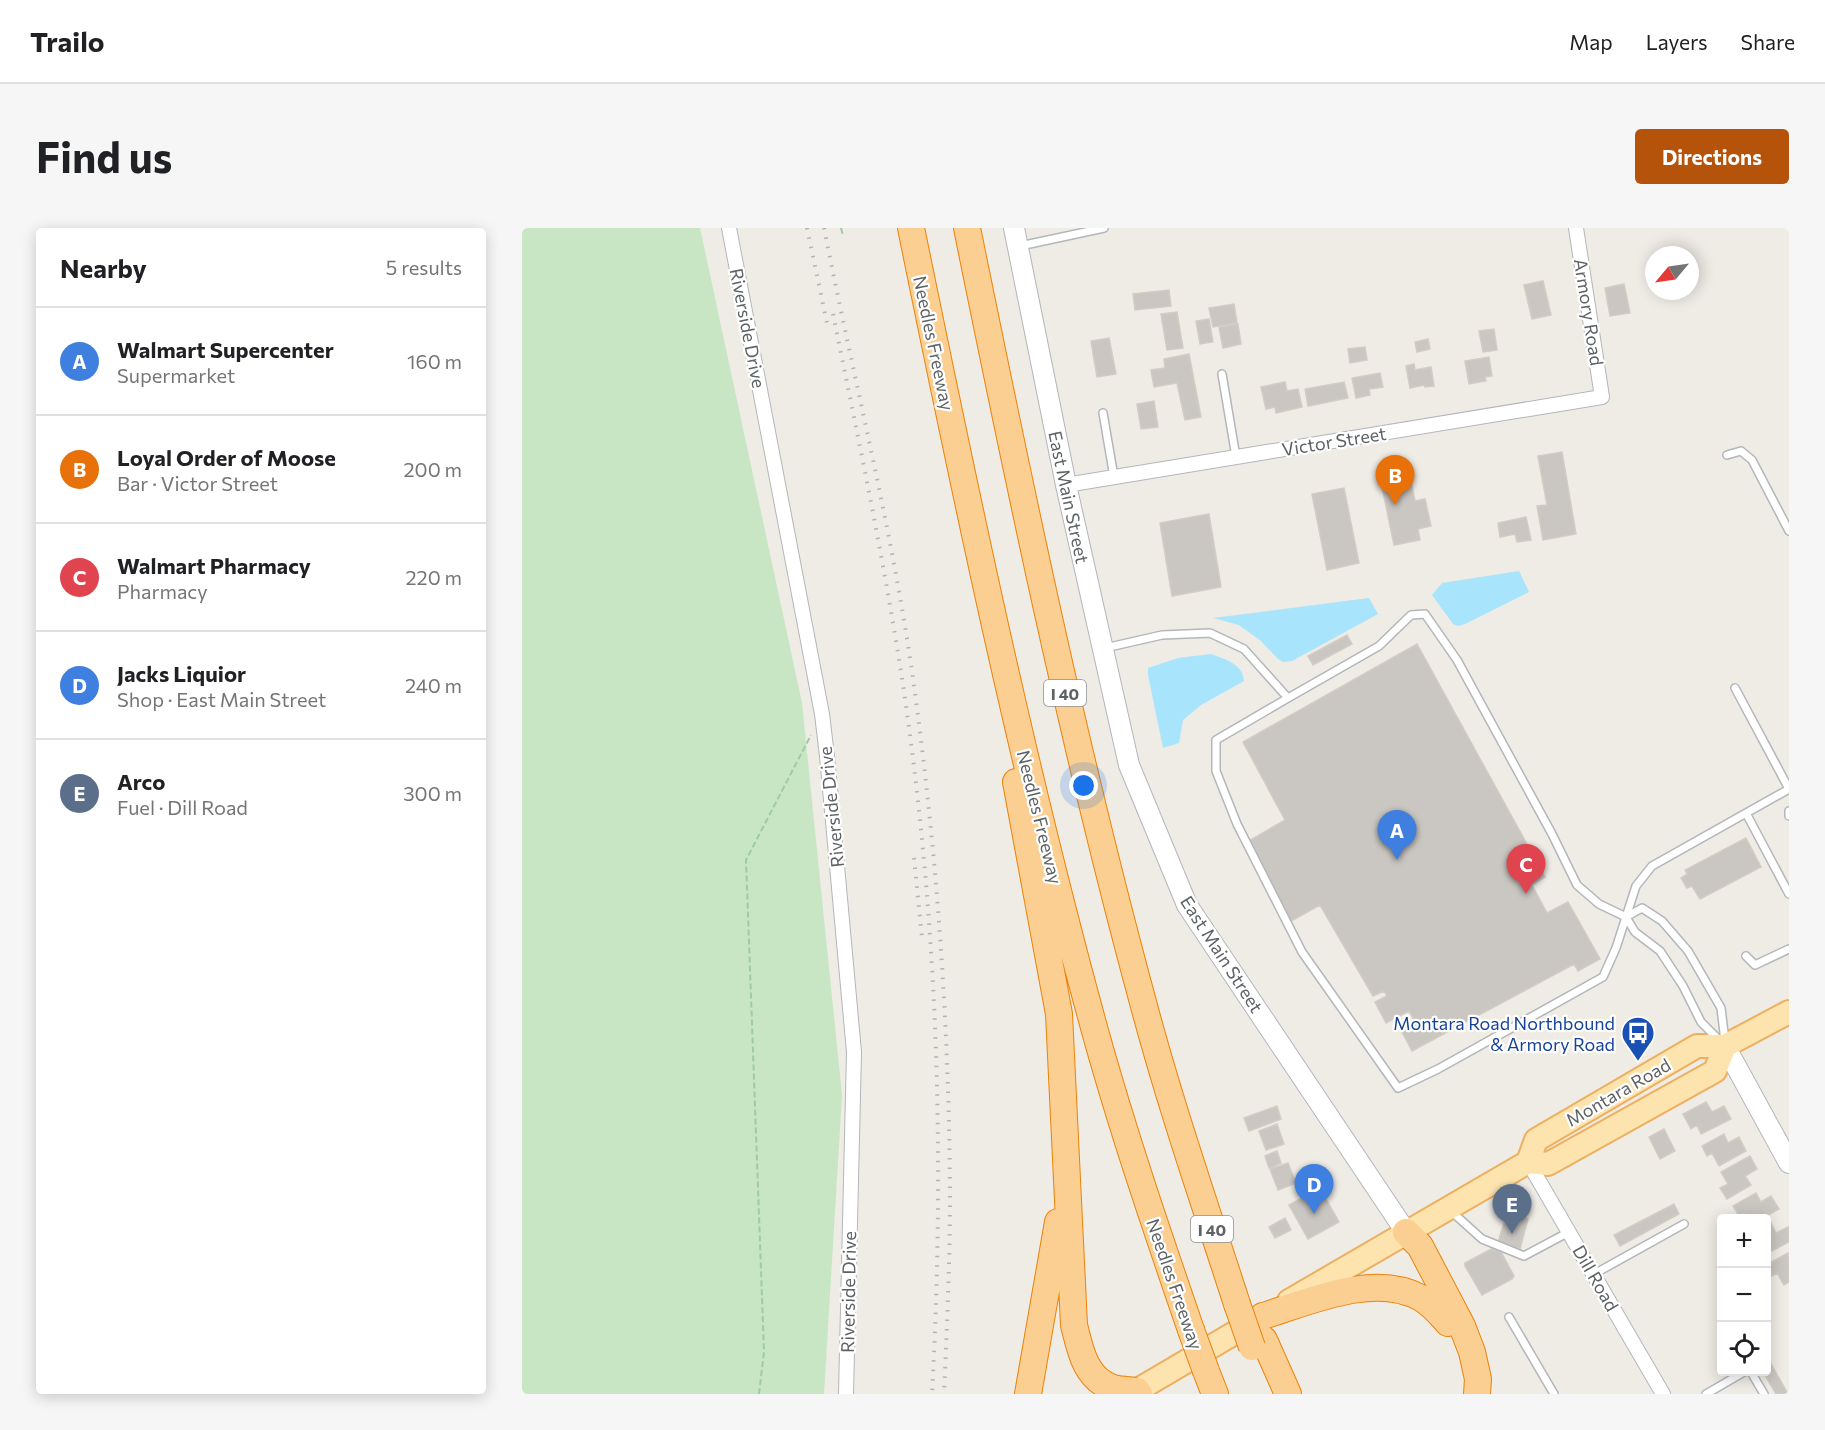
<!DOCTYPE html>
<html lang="en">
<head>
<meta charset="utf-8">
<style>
  :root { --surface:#fff; --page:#f6f6f6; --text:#202124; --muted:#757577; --line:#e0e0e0; --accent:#b45309 }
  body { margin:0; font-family:Commissioner,sans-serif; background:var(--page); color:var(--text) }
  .controls { position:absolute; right:18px; bottom:18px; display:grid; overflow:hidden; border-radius:6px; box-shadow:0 3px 15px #0003 }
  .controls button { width:54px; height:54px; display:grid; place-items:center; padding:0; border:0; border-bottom:2px solid var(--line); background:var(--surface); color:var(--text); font:30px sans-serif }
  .compass { position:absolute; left:1123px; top:18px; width:54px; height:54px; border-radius:50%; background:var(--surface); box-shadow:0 3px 15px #0003; rotate:241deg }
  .you { position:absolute; left:562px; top:558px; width:21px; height:21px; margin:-15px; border:4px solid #fff; border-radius:50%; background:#1a73e8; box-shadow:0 0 0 9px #1a73e833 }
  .badge { display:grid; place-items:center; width:39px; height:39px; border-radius:50%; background:var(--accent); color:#fff; font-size:20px; font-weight:700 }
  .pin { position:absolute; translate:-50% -50px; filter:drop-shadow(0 2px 3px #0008) }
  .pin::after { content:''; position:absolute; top:32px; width:21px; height:18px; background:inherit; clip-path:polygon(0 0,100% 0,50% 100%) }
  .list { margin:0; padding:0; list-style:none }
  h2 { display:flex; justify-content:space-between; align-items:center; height:78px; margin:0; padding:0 24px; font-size:26px }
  h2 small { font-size:20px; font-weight:400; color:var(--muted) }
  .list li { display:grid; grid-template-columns:39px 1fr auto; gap:18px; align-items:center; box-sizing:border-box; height:108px; padding:0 24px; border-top:2px solid var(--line) }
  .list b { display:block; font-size:22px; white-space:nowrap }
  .list p { margin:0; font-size:20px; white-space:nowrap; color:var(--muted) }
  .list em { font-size:20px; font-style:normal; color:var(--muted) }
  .icon { flex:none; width:33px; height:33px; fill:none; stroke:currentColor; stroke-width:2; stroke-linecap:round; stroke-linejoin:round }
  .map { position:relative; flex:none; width:1267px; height:1166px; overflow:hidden; border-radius:6px }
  header { display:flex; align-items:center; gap:36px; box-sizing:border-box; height:84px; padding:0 30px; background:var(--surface); border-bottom:2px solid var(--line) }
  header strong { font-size:28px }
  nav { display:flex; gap:33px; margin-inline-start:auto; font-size:21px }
  .intro { display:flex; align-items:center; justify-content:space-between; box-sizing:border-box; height:144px; padding:0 36px }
  h1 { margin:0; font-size:42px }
  .button { padding:15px 27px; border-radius:6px; background:var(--accent); color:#fff; font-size:21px; font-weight:700 }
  main { display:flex; gap:36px; padding:0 36px }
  aside { flex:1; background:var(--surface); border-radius:6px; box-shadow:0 3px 15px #0003 }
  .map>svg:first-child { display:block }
  .green { fill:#c8e6c3 }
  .water { fill:#a8e5fc }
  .building { fill:#cac6c1; stroke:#d3ccc4; stroke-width:1.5 }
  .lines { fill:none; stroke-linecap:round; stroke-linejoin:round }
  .lane-casing { stroke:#b3b7ba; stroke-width:10 }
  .street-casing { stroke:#b3b7ba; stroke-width:16 }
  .secondary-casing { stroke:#b2b6ba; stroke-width:22 }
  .primary-casing { stroke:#edb060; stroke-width:26 }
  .highway-casing { stroke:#ed8207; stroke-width:28 }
  .path { stroke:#9fcba4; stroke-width:2; stroke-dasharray:6 3; stroke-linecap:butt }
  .lane { stroke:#fff; stroke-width:7 }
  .street { stroke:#fff; stroke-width:14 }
  .secondary { stroke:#fff; stroke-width:20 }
  .primary { stroke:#fde3ad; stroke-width:22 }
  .highway { stroke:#facf91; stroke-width:26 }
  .rail { stroke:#b2b3b3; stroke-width:4; stroke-dasharray:1.5 8; stroke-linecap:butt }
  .highway-bridge-casing { stroke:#ed8207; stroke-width:28; stroke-linecap:butt }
  .highway-bridge { stroke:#facf91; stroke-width:26 }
  .labels { text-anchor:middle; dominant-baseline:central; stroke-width:4.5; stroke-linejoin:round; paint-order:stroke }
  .shield { fill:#fff; stroke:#8e9193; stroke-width:1.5 }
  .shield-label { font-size:16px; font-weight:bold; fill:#5d6265 }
  .street-label { font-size:18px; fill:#5d6265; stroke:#fff }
  .transit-label { font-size:18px; fill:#164399; stroke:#fff; text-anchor:end }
</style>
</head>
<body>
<header>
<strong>Trailo</strong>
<nav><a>Map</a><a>Layers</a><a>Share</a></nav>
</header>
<div class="intro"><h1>Find us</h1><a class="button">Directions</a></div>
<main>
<aside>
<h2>Nearby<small>5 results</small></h2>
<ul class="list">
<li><span class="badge" style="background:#3f7fe0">A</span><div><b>Walmart Supercenter</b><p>Supermarket</p></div><em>160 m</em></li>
<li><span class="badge" style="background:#e8710a">B</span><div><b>Loyal Order of Moose</b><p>Bar · Victor Street</p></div><em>200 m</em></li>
<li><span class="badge" style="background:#e0444e">C</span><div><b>Walmart Pharmacy</b><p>Pharmacy</p></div><em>220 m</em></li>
<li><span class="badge" style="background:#3f7fe0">D</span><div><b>Jacks Liquior</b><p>Shop · East Main Street</p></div><em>240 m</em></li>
<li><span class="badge" style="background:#5c6f8a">E</span><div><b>Arco</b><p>Fuel · Dill Road</p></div><em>300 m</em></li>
</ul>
</aside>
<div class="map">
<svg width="1267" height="1166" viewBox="0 0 1267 1166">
  <rect width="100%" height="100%" fill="#efebe5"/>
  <!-- green -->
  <path class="green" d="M0,0H178L280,475L320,867L302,1166H0Z"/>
  <!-- water -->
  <path class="water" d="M997,343L1007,364L943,396L936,398L931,396L910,367L920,355Z
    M847,370L856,386L770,433L761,434L756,431L739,413L717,397L691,390Z
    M689,426C703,431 721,436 722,453L679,477L661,492L657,515L641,520L626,447V440L656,430Z"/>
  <!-- building -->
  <path class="building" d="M1021,53L1029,87L1010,91L1002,57Z
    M1102,56L1108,85L1088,88L1083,60Z
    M647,62L649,78L613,82L611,66Z
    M712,76L715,95L691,99L687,80Z
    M655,84L661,120L645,122L639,86Z
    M687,91L691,114L678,116L674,93Z
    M716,96L719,116L701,120L697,99Z
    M972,101L975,122L961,124L957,103Z
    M587,110L594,146L575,149L569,113Z
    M906,111L908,121L895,124L893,114Z
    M843,119L845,132L828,135L826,121Z
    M667,126L679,189L663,192L655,155L632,159L629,142L643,140L642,131Z
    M967,129L970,148L963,149L964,153L947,156L943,133Z
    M892,136L893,142L909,139L912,158L903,159L902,157L888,160L884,138Z
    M858,145L861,159L847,161L848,167L834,170L830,150Z
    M763,154L765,163L776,161L780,179L754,185L753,179L744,181L739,159Z
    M822,154L826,170L786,178L783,161Z
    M632,173L636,199L619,201L615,176Z
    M1040,224L1054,306L1021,312L1015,278L1025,277L1016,228Z
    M888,248L893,273L903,271L909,298L896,301L898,312L872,317L859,254Z
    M822,260L837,335L805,342L790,266Z
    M687,286L699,359L650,368L638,295Z
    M1004,289L1009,312L995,314L993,306L978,309L976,295Z
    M825,407L830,416L791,437L786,428Z
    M895,416L1023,649L1010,657L1025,685L1046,674L1078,731L1056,743L1052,736L890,823L878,800L892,792L887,783L864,795L853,774L865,768L862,763L851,768L798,677L769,693L725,614L763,592L721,514Z
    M1224,610L1239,639L1178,671L1170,658L1165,660L1159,650L1165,646L1163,642Z
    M1184,874L1190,884L1202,878L1209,891L1179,906L1175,897L1169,901L1161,886Z
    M755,878L759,891L727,903L722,890Z
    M755,896L762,916L744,922L737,903Z
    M1142,901L1153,923L1138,931L1127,909Z
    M1202,906L1206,915L1217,909L1224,923L1197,938L1190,925L1185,928L1180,918Z
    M755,923L759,935L747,940L743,928Z
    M1228,928L1235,941L1223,948L1229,957L1205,971L1198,960L1206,956L1199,944Z
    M766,935L774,955L756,962L748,941Z
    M798,960L817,994L786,1011L767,977Z
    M1234,965L1239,974L1249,968L1257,981L1241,990H1226L1222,985L1217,988L1211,978Z
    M1152,976L1157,986L1098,1018L1092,1007Z
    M985,985L1006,991L998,1021L976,1014Z
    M763,990L769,1002L753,1010L747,999Z
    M1248,993L1254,1005L1266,999L1267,1014L1244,1026V995Z
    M969,1021L979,1024L992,1048L990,1051L960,1067L943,1038V1035Z
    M1266,1025L1267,1054L1262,1057L1255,1045L1250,1048L1244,1037Z
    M1247,1132L1266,1166H1254L1241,1144H1244V1134Z"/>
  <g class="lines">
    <!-- lane casing -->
    <g class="lane-casing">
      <path id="lane" d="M498,18L582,0
        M700,146L714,229
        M581,185L592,249
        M1205,227L1219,223L1230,232L1267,303
        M583,420L640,407L688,405L722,421L766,470L857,418L889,387L903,386L935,432L1030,606L1055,657L1077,676L1104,689L1113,704L1138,723L1161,758L1179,794L1197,812
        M766,470L694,512V543L715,596L780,724L876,860L916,841L1081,749L1094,720L1114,658L1130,638L1267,561L1213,460
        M1267,583V588
        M1224,585L1267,666
        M1104,689L1120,680L1140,693L1166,723L1199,780L1203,813
        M1224,728L1233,737L1267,721
        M930,984L960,1011L1002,1028L1047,1004
        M1072,1046L1162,996
        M987,1089L1032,1166
        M1229,1144L1242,1166
        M1184,1166L1222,1144"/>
    </g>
    <!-- street casing -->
    <g class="street-casing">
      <path id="street" d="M207,0L300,486L305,528L332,824L324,1166
        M544,257L1080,169L1054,0
        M1006,934L1141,1166"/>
    </g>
    <!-- secondary casing -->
    <g class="secondary-casing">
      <path id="secondary" d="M492,0L544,257L607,537L665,677L884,1004
        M1203,818L1267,935"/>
    </g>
    <!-- primary casing -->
    <g class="primary-casing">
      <path id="primary" d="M1006,934L1014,912L1175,818H1203L1267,784
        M767,1073L1006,934L1026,936L1193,843L1203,818
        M609,1166L738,1090"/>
    </g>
    <!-- highway casing -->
    <g class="highway-casing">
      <path id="highway" d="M389,0C444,269 500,538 573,803C601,904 635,1003 669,1102
        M445,0C498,261 552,521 622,778C649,879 683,977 715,1076
        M494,554L537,786L552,1097C558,1121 563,1151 591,1160C598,1162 607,1162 615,1163L617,1166
        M884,1004L898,1018L940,1098L950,1124L956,1151L955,1166
        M741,1088C787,1074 852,1044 899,1070C910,1076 918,1086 926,1095
        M742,1112L766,1166
        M684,1143L693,1166
        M506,1166L536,994"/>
    </g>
    <!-- path -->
    <path class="path" d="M319,0L321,8
      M237,1166L242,1124L224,632L289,507"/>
    <!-- lane -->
    <use href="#lane" class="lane"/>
    <!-- street -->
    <use href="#street" class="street"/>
    <!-- secondary -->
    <use href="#secondary" class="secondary"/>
    <!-- primary -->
    <use href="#primary" class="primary"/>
    <!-- highway -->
    <use href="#highway" class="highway"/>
    <!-- rail -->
    <path class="rail" d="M285,0L306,100
      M302,0C332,153 371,304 392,458C415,626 427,796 428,965C428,1032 425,1099 422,1166
      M311,86C336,209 362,332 381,457C416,693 423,928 410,1166
      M392,630L400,710"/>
    <!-- highway-bridge casing -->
    <g class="highway-bridge-casing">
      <path id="highway-bridge" d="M715,1076L730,1119
        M669,1102L684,1143"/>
    </g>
    <!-- highway-bridge -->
    <use href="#highway-bridge" class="highway-bridge"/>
  </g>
  <!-- icons -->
  <defs>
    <g id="bus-pin" transform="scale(1.725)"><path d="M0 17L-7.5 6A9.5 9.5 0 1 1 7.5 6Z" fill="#1a4fb4" stroke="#fff"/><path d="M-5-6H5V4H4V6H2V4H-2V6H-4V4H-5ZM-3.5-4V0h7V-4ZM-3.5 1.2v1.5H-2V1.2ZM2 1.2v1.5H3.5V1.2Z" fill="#fff"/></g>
  </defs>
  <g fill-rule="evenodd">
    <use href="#bus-pin" x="1116" y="805"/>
  </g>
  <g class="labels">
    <!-- shield labels -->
    <g class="shield">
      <rect x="522" y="452" width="42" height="26" rx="4.5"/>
      <rect x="669" y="988" width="42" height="26" rx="4.5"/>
    </g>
    <g class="shield-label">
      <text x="543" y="465">I 40</text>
      <text x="690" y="1001">I 40</text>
    </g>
    <!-- street labels -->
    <g class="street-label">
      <text transform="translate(1067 84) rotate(81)">Armory Road</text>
      <text transform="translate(226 100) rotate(79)">Riverside Drive</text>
      <text transform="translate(412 115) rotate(78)">Needles Freeway</text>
      <text transform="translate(812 213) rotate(-9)">Victor Street</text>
      <text transform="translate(547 269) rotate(78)">East Main Street</text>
      <text transform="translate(309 579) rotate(-96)">Riverside Drive</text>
      <text transform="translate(518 589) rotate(76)">Needles Freeway</text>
      <text transform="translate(700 726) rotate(57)">East Main Street</text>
      <text transform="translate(1096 864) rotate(-30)">Montara Road</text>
      <text transform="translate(1074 1050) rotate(60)">Dill Road</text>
      <text transform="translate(653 1056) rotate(71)">Needles Freeway</text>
      <text transform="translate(326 1064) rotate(-89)">Riverside Drive</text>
    </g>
    <!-- transit labels -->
    <g class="transit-label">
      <text x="1093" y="795">Montara Road Northbound<tspan x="1093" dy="21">&amp; Armory Road</tspan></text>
    </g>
  </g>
</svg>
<div class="controls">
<button>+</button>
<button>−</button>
<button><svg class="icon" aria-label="locate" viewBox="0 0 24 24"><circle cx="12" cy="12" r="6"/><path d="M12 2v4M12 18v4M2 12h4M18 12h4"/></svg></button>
</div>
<svg class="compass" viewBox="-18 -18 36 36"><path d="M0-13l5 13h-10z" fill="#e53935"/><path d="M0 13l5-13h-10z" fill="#757577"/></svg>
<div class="you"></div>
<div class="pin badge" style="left:875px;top:632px;background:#3f7fe0">A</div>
<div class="pin badge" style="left:873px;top:277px;background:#e8710a">B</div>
<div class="pin badge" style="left:1004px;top:666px;background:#e0444e">C</div>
<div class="pin badge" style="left:792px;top:986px;background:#3f7fe0">D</div>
<div class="pin badge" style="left:990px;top:1006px;background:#5c6f8a">E</div>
</div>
</main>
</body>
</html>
